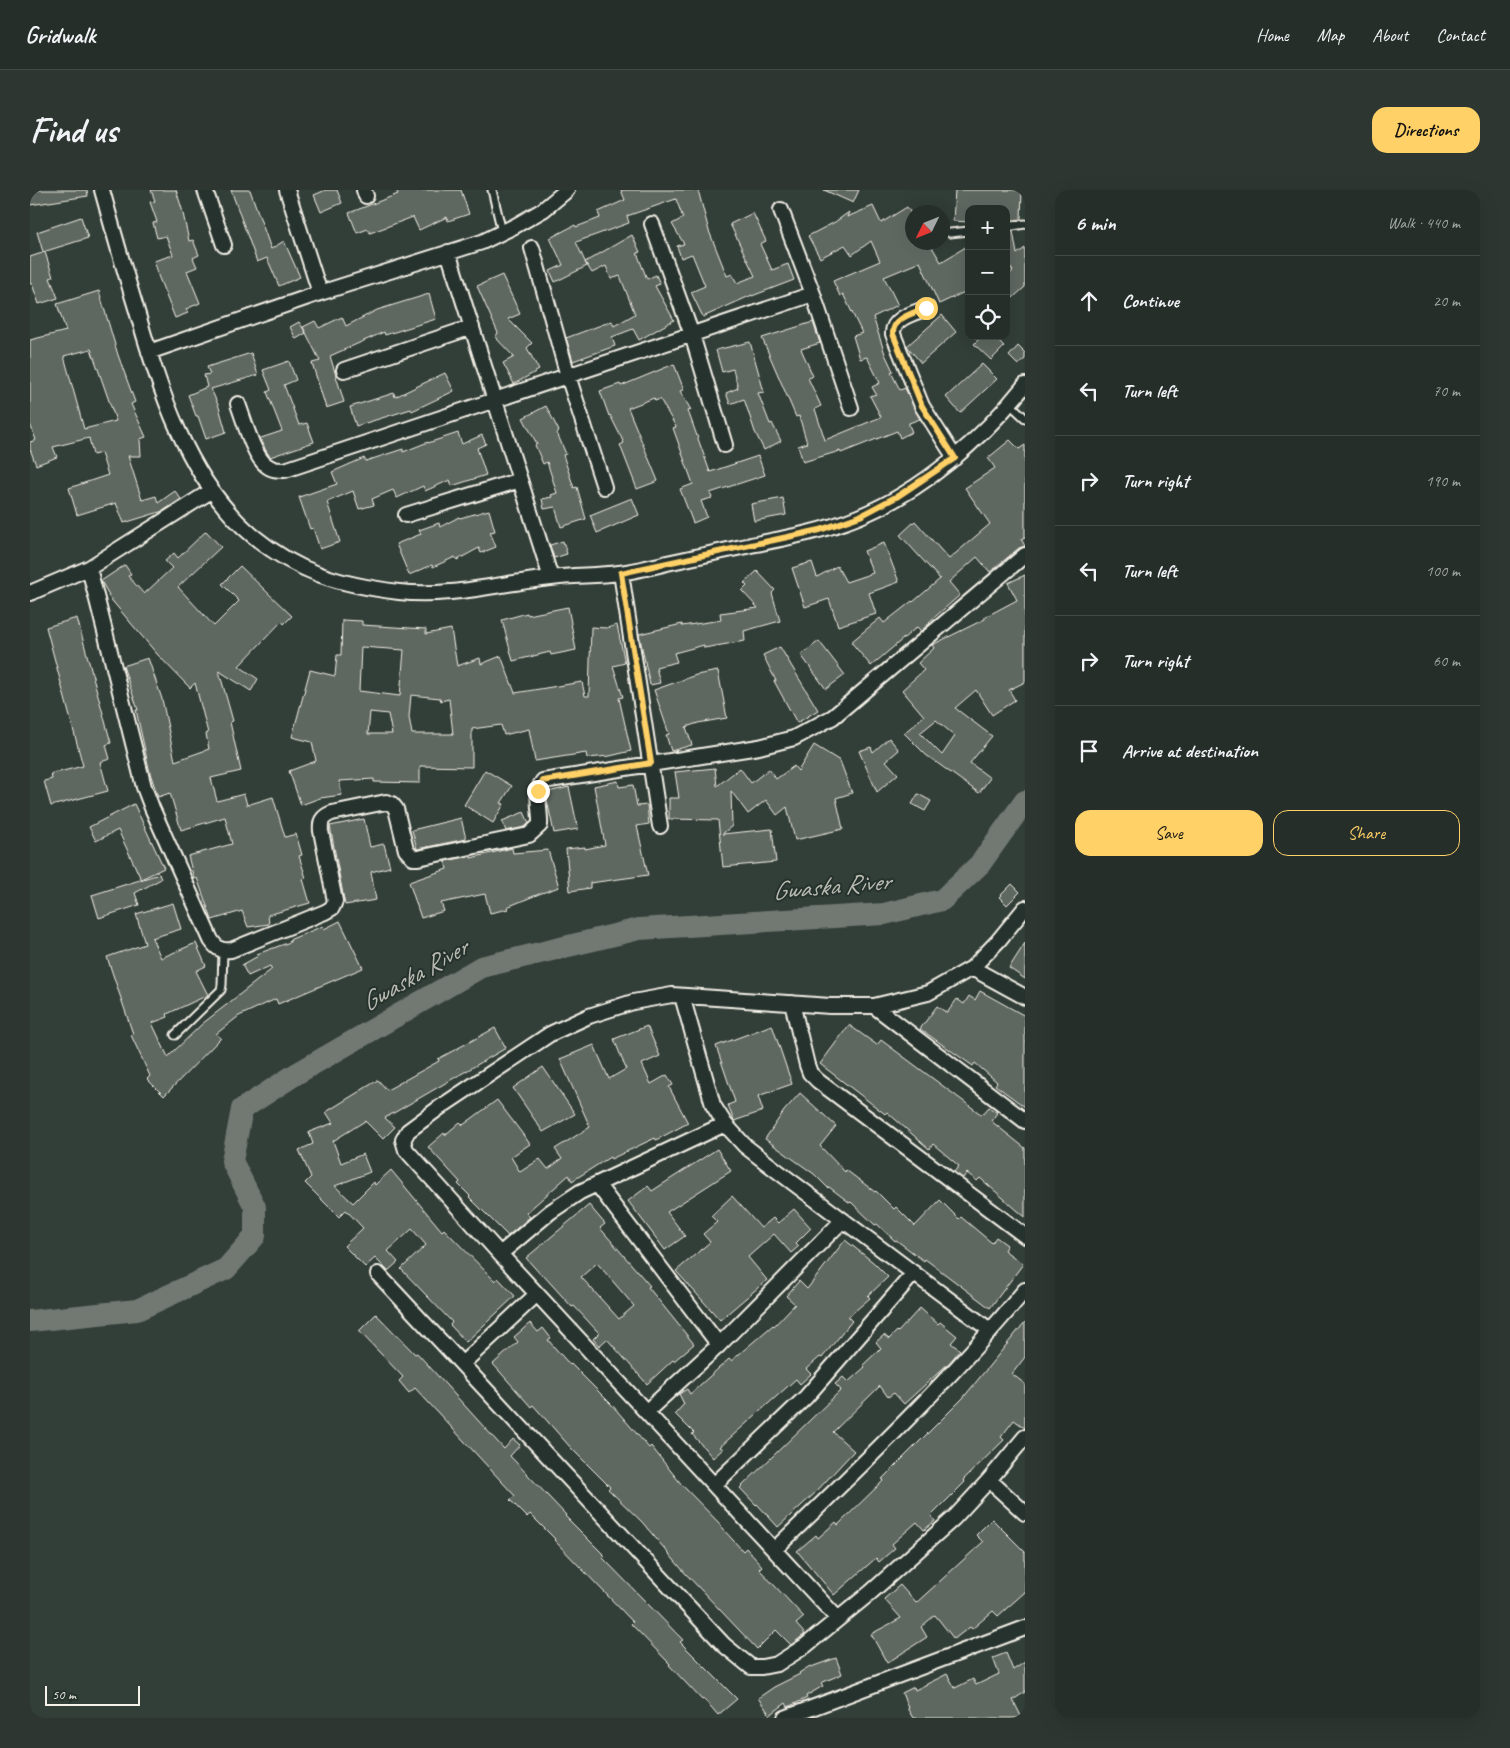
<!DOCTYPE html>
<html lang="en">
<head>
<meta charset="utf-8">
<style>
  :root { --surface:#262e2a; --page:#2e3632; --text:#f1f3f6; --muted:#a4a8a8; --line:#424a47; --accent:#ffd166 }
  body { margin:0; font-family:Caveat,sans-serif; background:var(--page); color:var(--text) }
  .controls { position:absolute; right:15px; top:15px; display:grid; overflow:hidden; border-radius:10px; box-shadow:0 5px 20px #0002 }
  .controls button { width:45px; height:45px; display:grid; place-items:center; padding:0; border:0; border-bottom:1px solid var(--line); background:var(--surface); color:var(--text); font:25px sans-serif }
  .compass { position:absolute; left:875px; top:15px; width:45px; height:45px; border-radius:50%; background:var(--surface); box-shadow:0 5px 20px #0002; rotate:227deg }
  .scale { position:absolute; left:15px; bottom:12px; width:95px; box-sizing:border-box; padding-left:5px; border:2px solid #f4f1e8; border-top:0; font-size:14px; line-height:18px; white-space:nowrap; color:#f4f1e8; -webkit-text-stroke:4px #26332d; paint-order:stroke }
  .stop { position:absolute; width:15px; height:15px; margin:-11px; border:4px solid #ffd166; border-radius:50%; background:#fff }
  .stop.end { background:#ffd166; border-color:#fff; box-shadow:0 1px 5px #0008 }
  .list { margin:0; padding:0; list-style:none }
  h2 { display:flex; justify-content:space-between; align-items:center; height:65px; margin:0; padding:0 20px; font-size:21px }
  h2 small { font-size:16px; font-weight:400; color:var(--muted) }
  .list li { display:grid; grid-template-columns:32px 1fr auto; gap:15px; align-items:center; box-sizing:border-box; height:90px; padding:0 20px; border-top:1px solid var(--line) }
  .list b { display:block; font-size:19px; white-space:nowrap }
  .list em { font-size:16px; font-style:normal; color:var(--muted) }
  .actions { display:flex; gap:10px; padding:15px 20px }
  .actions a { flex:1; padding:11px 0; border:1px solid var(--accent); border-radius:15px; text-align:center; font-size:18px; color:var(--accent) }
  .actions .main { background:var(--accent); color:#111 }
  .icon { flex:none; width:28px; height:28px; fill:none; stroke:currentColor; stroke-width:2; stroke-linecap:round; stroke-linejoin:round }
  .map { position:relative; flex:none; width:995px; height:1528px; overflow:hidden; border-radius:15px }
  header { display:flex; align-items:center; gap:30px; box-sizing:border-box; height:70px; padding:0 25px; background:var(--surface); border-bottom:1px solid var(--line) }
  header strong { font-size:24px }
  nav { display:flex; gap:28px; margin-inline-start:auto; font-size:18px }
  .intro { display:flex; align-items:center; justify-content:space-between; box-sizing:border-box; height:120px; padding:0 30px }
  h1 { margin:0; font-size:35px }
  .button { padding:12px 22px; border-radius:15px; background:var(--accent); color:#111; font-size:18px; font-weight:700 }
  main { display:flex; gap:30px; padding:0 30px }
  aside { flex:1; background:var(--surface); border-radius:15px; box-shadow:0 5px 20px #0002 }
  .map>svg:first-child { display:block }
  .lines { fill:none; stroke-linecap:round; stroke-linejoin:round }
  .river { stroke:#727972; stroke-width:22 }
  .building { fill:#5f6861; stroke:#f4f1e8; fill-rule:evenodd }
  .lane-casing { stroke:#f4f1e8; stroke-width:11 }
  .street-casing { stroke:#f4f1e8; stroke-width:18 }
  .lane { stroke:#26332d; stroke-width:7 }
  .street { stroke:#26332d; stroke-width:14 }
  .route { stroke:#ffd166; stroke-width:6 }
  .labels { text-anchor:middle; dominant-baseline:central; stroke-width:4; stroke-linejoin:round; paint-order:stroke }
  .water-label { font-size:26px; font-style:italic; fill:#babbb3; stroke:#26332d }
</style>
</head>
<body>
<header>
<strong>Gridwalk</strong>
<nav><a>Home</a><a>Map</a><a>About</a><a>Contact</a></nav>
</header>
<div class="intro"><h1>Find us</h1><a class="button">Directions</a></div>
<main>
<div class="map">
<svg width="995" height="1528" viewBox="0 0 995 1528">
  <rect width="100%" height="100%" fill="#323e38"/>
  <filter id="ink" filterUnits="userSpaceOnUse"><feTurbulence type="fractalNoise" baseFrequency=".02" numOctaves="2"/><feDisplacementMap in="SourceGraphic" scale="10" xChannelSelector="R" yChannelSelector="G"/><feConvolveMatrix kernelMatrix="1 2 1 2 8 2 1 2 1" color-interpolation-filters="sRGB"/></filter>
  <g filter="url(#ink)">
    <g class="lines">
      <!-- river -->
      <path class="river" d="M0,1131L107,1120L196,1079L225,1046V1017L202,971L212,919L266,884L451,777L609,739L854,724L912,710L950,674L995,611"/>
    </g>
    <!-- building -->
    <path class="building" d="M0,0H57L58,6L0,15Z
      M121,0H146L152,19L159,51L163,50L169,65L163,68L167,77L157,81L170,113L156,119L158,123L145,128L127,83H128L124,71L143,65L136,46L127,48L123,33L127,32L120,12L125,11Z
      M201,0H220L241,59L254,51L270,87L249,96L237,68L227,72Z
      M296,0H307L312,13L291,22L284,5Z
      M366,0H431L439,24L418,31L417,27L389,40L383,27L340,43L338,39L327,43L319,23L368,4Z
      M591,0H668L679,41L697,86L702,84L707,93L725,86L700,34L723,23L736,51L730,54L742,80L758,74L764,90L722,106V105L673,127L661,102L675,96L662,64L651,68L647,56L654,54L642,34L653,28L646,9L597,26L599,33L546,52L557,76L525,92L520,81L533,75L520,48L545,35L546,37L570,28L568,22L595,10Z
      M794,0H829L823,13Z
      M925,0H992L991,29L976,31V19H939V32L923,31Z
      M843,16L851,33L877,17L882,25V52H899L911,72L939,55V100L909,114L890,72L854,87L868,115L843,127L855,164L863,181L861,182L870,200L875,198L890,229L879,233V235L882,242L870,248L867,241L811,263L810,261L773,272L768,256L777,253L769,226L766,227L732,148L783,132L790,153L771,159L783,186L778,188L791,216L785,219L795,250L851,227L840,206L846,204L842,197L850,193L837,167L830,169L823,146L832,143L813,104L810,106L803,91L850,71L841,51L822,65L815,55L790,68L778,46L805,32L819,22L817,27Z
      M51,27L58,48L13,62L7,42Z
      M983,41L987,64L995,58V97L976,114V87L983,81L976,72V42Z
      M602,45L610,62L607,63L617,89L626,85L630,94L625,96L644,130L609,150L603,139L582,147L585,156L543,171L536,148L582,131L584,136L605,124L590,86L581,89L576,76L562,83L555,72Z
      M15,62L23,87L20,88L28,108L9,114L2,94H0V67Z
      M472,85L490,124L478,129L502,153L497,158L509,180L484,194L473,173L484,167L465,147L468,143L447,96Z
      M69,101L88,165L105,212L101,214L116,247L110,249L111,266H98L112,310L126,306L128,313L145,301L151,309L133,321L94,333L86,313L47,325L39,298L78,285L71,263L63,265L59,248L23,257L27,267L6,275L0,259V252L6,250L0,234V150L36,141L27,114ZM61,159L86,231L54,239L34,166Z
      M399,104L406,129L355,145L354,142L300,166L314,212L296,218L282,173L290,171L273,137L285,131L289,138L312,127L316,136L347,120Z
      M912,125L926,142L891,173L877,156Z
      M269,132L276,143L266,149L260,137Z
      M952,146H963L974,157L961,170L944,154Z
      M720,152L734,202L728,203L740,234L742,233L751,251L734,260L725,242L714,209L700,214L696,203L708,198L703,179L692,182L686,160Z
      M988,156L995,163V169L988,175L979,166Z
      M221,163L228,185L181,199L189,217L196,242L176,249L168,226H166L158,205L177,197L174,185L180,184L177,177Z
      M259,171L266,190L254,195L269,235L277,233L284,252L240,267L235,259L231,248L252,241L237,202L241,200L233,180Z
      M644,174L654,200L650,201L661,220L658,221L680,282L728,266L735,285L680,303L682,308L671,311L677,327L663,333L650,299L663,294L643,238L646,237L630,209L625,211L624,208L598,218L628,291L607,299L590,255L594,253L580,225L579,226L570,201L590,194L591,196Z
      M952,174L967,189L930,223L916,207Z
      M415,183L424,201L382,221L381,219L326,236L320,217L364,203L365,207Z
      M516,216L529,241L527,243L536,264L533,265L544,298L547,297L556,329L531,337L525,317L514,319L512,309L522,307L521,305L527,303L517,272L513,274L505,255L507,254L493,228Z
      M428,243L432,254L452,245L456,254L447,258L456,285L422,296L420,290L395,301L393,296L367,308L363,300L342,309L344,315L329,319L323,301L297,312L310,352L290,359L283,338L280,339L269,307L307,294L302,282L334,268L336,271L373,259V262L398,252V253Z
      M980,250L989,259L995,255V347L991,349L995,356L989,358L960,382L947,367L919,392L930,405L899,432L900,433L891,441L887,437L841,476L821,452L850,428L854,433L882,411L883,412L910,389L870,345L885,331L919,369L960,334L935,298L965,278L958,268Z
      M602,308L609,325L567,343L560,325Z
      M753,308L756,325L724,331L721,314Z
      M459,320L465,341L460,342L466,357L451,363L449,358L427,370L425,367L403,377L402,375L379,385L366,354L391,344L389,340L409,333L410,337L429,327L430,328Z
      M176,341L191,357L148,397L184,436L209,411L192,394L210,376L262,426L254,434L252,431L209,476L228,489L221,501L189,481L203,531L200,532L211,581L181,588L187,611L214,604L217,615L243,607L255,647L266,644L272,665L269,666L276,688L273,689L280,713L238,725L239,734L218,737L212,721L182,730L167,688L164,689L158,666L202,654L195,627L151,640L140,603L128,607L120,583L106,520H108L93,476L118,468L132,509L145,571L179,559L176,544L178,543L165,493L160,498L127,464L78,406L79,405L71,391L95,375L101,384L98,386L114,404L142,378L135,371L144,363L148,368Z
      M533,351L537,364L524,368L520,355Z
      M854,353L869,392L839,403L846,424L808,436L799,409L775,417L762,378L782,372L787,387L807,376L816,392L843,383L834,361Z
      M727,381L745,400L742,403L750,431L714,441L715,451L674,458V455L644,463L647,472L626,477L630,493L620,495L609,444L652,434V436L691,430L690,423L728,418L712,401L717,396L714,393Z
      M995,385V492L979,500L985,510L962,525L946,500L925,518L962,546L940,573L960,588L949,603L896,565L874,543L894,526L872,500L894,480L888,473L904,458L902,455L955,429V427L987,410L978,393ZM906,530L925,546L912,565L890,543Z
      M538,417L546,460L521,465L520,462L483,471L472,430L497,423L498,425Z
      M47,428L81,553L76,555L80,569L70,572L78,601L21,616L14,591L22,589L21,584L53,576L16,437Z
      M312,430L332,431V435L396,439V444L421,439L427,476L450,468L451,474L471,466L485,503L552,492L555,506H559L561,437L577,438L587,435L595,473L583,476L593,507L589,508L601,561L580,566L557,568L556,563L505,571L499,539L474,545L471,535L442,539V577L390,576V593L344,592V589L309,591L312,605L290,608L271,615L259,581L286,571L282,552L262,547L280,480L305,486L307,465H311ZM331,457L374,460L370,506L329,501ZM381,505L410,508L411,511L419,509L423,544H382L379,527ZM340,522L358,524L362,544H338Z
      M789,451L815,485L796,499L771,465Z
      M750,457L788,520L767,533L744,491H746L733,465Z
      M688,481L697,528L668,533L656,537L662,555L641,561L636,545L639,544L624,500L666,485Z
      M859,548L869,560L856,571L868,584L847,602L829,561L841,557L843,562Z
      M784,555L810,571L822,603L806,608L813,639L765,650L757,617L747,625L736,610L718,624L701,601L702,636L692,644L742,639L746,672L693,677L688,630L639,629V608H649L645,582L685,578L687,596L710,578L721,593L739,579L746,589L764,576L768,581Z
      M455,580L482,596L471,613L474,614L463,633L434,615Z
      M588,591L589,597L603,595L607,616L617,615L619,634L607,636L618,685L560,693V698L540,701L536,659L555,657V659L575,655L564,596Z
      M539,597L548,639L524,643L517,610L518,602Z
      M888,604L901,611L895,621L882,614Z
      M104,614L134,678L111,689L88,640L66,651L59,637Z
      M494,622L499,633L495,637L476,641L472,631Z
      M431,628L436,649L387,659L382,640Z
      M334,629L340,657L354,654L360,677L341,682L346,710L315,715L300,636Z
      M482,658L483,663L518,660L529,697L509,704L477,717L478,719L460,723L455,704L411,713L414,721L391,728L379,692L417,679L415,671L441,666V668Z
      M129,684L131,689L105,703L109,715L69,728L62,705Z
      M982,694L990,702L977,715L969,707Z
      M143,713L151,739L122,748L131,768L166,753L176,776L166,781L178,805L137,824L138,827L122,833L138,867L172,834L242,779L240,776L218,786L212,775L228,766L227,764L260,752L259,750L293,736L294,739L310,731L333,778L248,814L246,809L209,826L186,844L191,848L134,906L117,889L120,886L101,845L103,844L77,767L115,754L106,724Z
      M995,753V789L979,778Z
      M950,801L995,826V917L965,895L967,892L945,873L943,876L890,839L907,816L917,823L927,809L934,814L939,806L945,810Z
      M742,835L762,894L728,906L733,921L704,931L698,915L705,912L686,856Z
      M819,835L847,855L851,850L952,925L959,917L967,923L961,931L995,958V1027L950,988L947,991L937,983L933,988L924,982L929,976L903,954L899,959L857,922L855,924L790,874Z
      M617,836L630,866L612,874L620,892L621,894L637,885L643,895L639,897L658,933L626,950L625,948L581,969L580,967L542,991L539,985L496,1023L500,1027L478,1046L439,1007L440,1006L428,994L430,992L398,957L414,943L415,945L430,932L433,935L467,910L500,954L481,967L490,982L510,969L518,979L532,969L525,959L560,937L530,869L564,855L579,889L596,879L584,849Z
      M465,838L476,858L355,928L365,937L353,949L335,931L303,951L311,973L333,964L340,982L305,996L323,1013L344,992L345,995L361,980L412,1041L414,1039L465,1091L468,1088L485,1106L436,1152L420,1135L422,1132L371,1079L396,1055L382,1039L358,1061L368,1072L358,1081L345,1068L335,1077L314,1056L333,1038L316,1020L309,1027L275,993L281,987L269,960L283,954L279,942L303,933L296,922L348,890L357,900L409,871L408,869Z
      M513,877L545,924L513,942L483,898Z
      M770,903L806,936L790,956L815,982L816,980L845,1002L846,1001L864,1019L866,1017L885,1036L910,1010L929,1029L931,1027L962,1053L966,1047L977,1055L974,1060L993,1074L960,1118L895,1069L894,1071L866,1050L865,1051L847,1034L845,1035L821,1012L820,1013L799,997L798,998L784,984L735,949L754,921Z
      M687,959L701,981L637,1022L655,1046L635,1060L598,1011L618,996L622,1001Z
      M702,1006L731,1038L743,1028L748,1033L764,1019L781,1038L766,1053L769,1056L761,1063L744,1044L718,1067L737,1090L690,1130L646,1081L680,1052L673,1044L687,1032L681,1026Z
      M559,1015L575,1034L570,1038L620,1096L618,1097L664,1154L644,1171L643,1170L617,1194L577,1149L569,1156L563,1149L569,1143L544,1116L542,1117L513,1085L512,1086L496,1068ZM567,1073L604,1116L589,1129L551,1087Z
      M815,1050L843,1072L858,1087L838,1106L840,1108L818,1127L822,1131L792,1168L790,1167L776,1179L781,1184L770,1194L766,1189L690,1257L693,1259L683,1268L662,1244L664,1243L645,1224L654,1214L649,1204L657,1199L660,1204L699,1169L701,1171L743,1135L744,1136L765,1114L756,1106L769,1091L777,1099Z
      M890,1118L908,1134L910,1132L927,1146L921,1153L930,1160L920,1172L874,1214L864,1203L858,1207L850,1196L803,1242L824,1261L784,1304L748,1337L727,1314L726,1315L710,1298L811,1200L805,1194L813,1187L818,1192L835,1177L833,1175L851,1158L846,1152L854,1145L859,1149L867,1141L868,1142Z
      M346,1124L385,1164L387,1163L474,1259L483,1249L490,1255L480,1266L536,1325L535,1326L575,1366L573,1368L653,1450L650,1452L707,1509L688,1525L674,1509L672,1510L639,1475L640,1474L601,1434L603,1432L524,1350L525,1349L500,1324L497,1327L480,1310L485,1306L385,1198L379,1203L369,1191L373,1187L329,1141Z
      M995,1132V1167L982,1184L995,1194V1238L984,1230L971,1247L974,1250L933,1290L935,1292L901,1326L905,1331L894,1340L887,1332L862,1354L865,1358L849,1372L846,1368L804,1405L767,1361L786,1345L788,1348L806,1332L808,1335L854,1290L852,1289L933,1208Z
      M500,1133L508,1142L513,1138L521,1148L518,1150L540,1175L541,1174L582,1215L619,1258L621,1256L652,1295L692,1336L691,1337L713,1361L716,1358L732,1376L729,1379L774,1427L766,1434L775,1444L761,1455L746,1440L727,1459L655,1383L612,1332L578,1299L580,1297L541,1258L503,1215L501,1217L463,1174L488,1152L484,1147Z
      M962,1329L995,1362V1402L968,1426L963,1421L942,1439L940,1437L924,1449L905,1425L891,1437L897,1447L857,1473L841,1444L871,1428L854,1409L870,1395L886,1413L953,1352L946,1345Z
      M976,1463L983,1480L995,1472V1502L983,1510L992,1528H883L877,1518H878L872,1503L884,1497L885,1500L917,1484L925,1498L943,1489L946,1495L969,1484L963,1468Z
      M806,1468L812,1484L791,1493L793,1496L776,1506L777,1508L758,1517L756,1513L740,1525L728,1508L744,1497L770,1484L769,1483L780,1476L781,1477Z"/>
    <g class="lines">
      <!-- lane casing -->
      <g class="lane-casing">
        <path id="lane" d="M462,0L472,42
          M976,37L995,34
          M920,43L939,41
          M980,214L995,228
          M145,845L191,800L192,795L193,761"/>
      </g>
      <!-- street casing -->
      <g class="street-casing">
        <path id="street" d="M72,0C83,40 94,79 106,118C129,197 157,290 222,345C268,383 311,395 369,402C419,408 471,393 521,388C544,385 566,386 589,383C605,381 621,377 637,373C665,367 693,361 721,355C757,348 794,341 828,327C893,301 952,249 995,195
          M175,0L194,55
          M257,0L290,103
          M334,0L336,6
          M751,20L783,104L821,218
          M622,34L662,145L695,255
          M502,58L538,186L574,297
          M418,62L521,388
          M897,118C884,123 862,128 863,144L892,216L925,268
          M119,162L290,103L452,52L485,36L513,20L537,0
          M314,180L442,137
          M208,214C214,230 223,265 236,275C242,280 248,280 255,280L783,104
          M376,325L490,290
          M59,378L114,597L122,618L181,750C187,759 191,761 201,760L295,722L302,718L305,711L291,641C290,631 292,627 302,623L356,612L362,614L366,619L376,660L383,668H388L499,645L510,635C511,621 504,602 513,591L729,557L764,548L803,527L995,365
          M591,383L630,636
          M0,403L59,378L181,301
          M942,778L995,807
          M652,806L683,915L695,934L715,956L746,980L961,1141
          M762,813L777,875L780,883L788,891L995,1046
          M844,816L995,931
          M567,994L689,1155
          M470,1064L520,1022L550,1002L695,934
          M348,1084L694,1455L721,1477H732L747,1474L775,1456L840,1403L924,1328L959,1290L995,1247
          M432,1174L507,1104
          M616,1222L689,1155L813,1030
          M959,1290L995,1323
          M684,1295L776,1207L884,1083
          M744,1360C831,1276 918,1193 995,1100
          M808,1429L470,1064L376,960L373,950L378,941L409,918L520,844L559,826L603,812L642,805L800,816H844L898,803L942,778L968,751L995,718
          M755,1528L995,1438"/>
      </g>
      <!-- lane -->
      <use href="#lane" class="lane"/>
      <!-- street -->
      <use href="#street" class="street"/>
    </g>
  </g>
  <g class="lines" filter="url(#ink)">
    <!-- route -->
    <path class="route" d="M508,601L510,595L513,591L621,573L591,383L790,340L830,326L868,306L925,268L892,216L863,144C862,128 884,123 896,118"/>
  </g>
  <g class="labels">
    <!-- water labels -->
    <g class="water-label">
      <text transform="translate(801 696) rotate(-5)">Gwaska River</text>
      <text transform="translate(384 785) rotate(-30)">Gwaska River</text>
    </g>
  </g>
</svg>
<div class="controls">
<button>+</button>
<button>−</button>
<button><svg class="icon" aria-label="locate" viewBox="0 0 24 24"><circle cx="12" cy="12" r="6"/><path d="M12 2v4M12 18v4M2 12h4M18 12h4"/></svg></button>
</div>
<svg class="compass" viewBox="-18 -18 36 36"><path d="M0-13l5 13h-10z" fill="#e53935"/><path d="M0 13l5-13h-10z" fill="#a4a8a8"/></svg>
<div class="scale">50 m</div>
<div class="stop" style="left:896px;top:118px"></div>
<div class="stop end" style="left:508px;top:601px"></div>
</div>
<aside>
<h2>6 min<small>Walk · 440 m</small></h2>
<ul class="list">
<li><svg class="icon" aria-label="ahead" viewBox="0 0 24 24"><path d="M12 20V5M6 11l6-6 6 6"/></svg><div><b>Continue</b></div><em>20 m</em></li>
<li><svg class="icon" aria-label="left" viewBox="0 0 24 24"><path d="M17 20v-9H6M10 6l-5 5 5 5"/></svg><div><b>Turn left</b></div><em>70 m</em></li>
<li><svg class="icon" aria-label="right" viewBox="0 0 24 24"><path d="M7 20v-9h11M14 6l5 5-5 5"/></svg><div><b>Turn right</b></div><em>190 m</em></li>
<li><svg class="icon" aria-label="left" viewBox="0 0 24 24"><path d="M17 20v-9H6M10 6l-5 5 5 5"/></svg><div><b>Turn left</b></div><em>100 m</em></li>
<li><svg class="icon" aria-label="right" viewBox="0 0 24 24"><path d="M7 20v-9h11M14 6l5 5-5 5"/></svg><div><b>Turn right</b></div><em>60 m</em></li>
<li><svg class="icon" aria-label="arrive" viewBox="0 0 24 24"><path d="M6 21V4h12l-3 4 3 4H6"/></svg><div><b>Arrive at destination</b></div></li>
</ul>
<div class="actions"><a class="main">Save</a><a>Share</a></div>
</aside>
</main>
</body>
</html>
